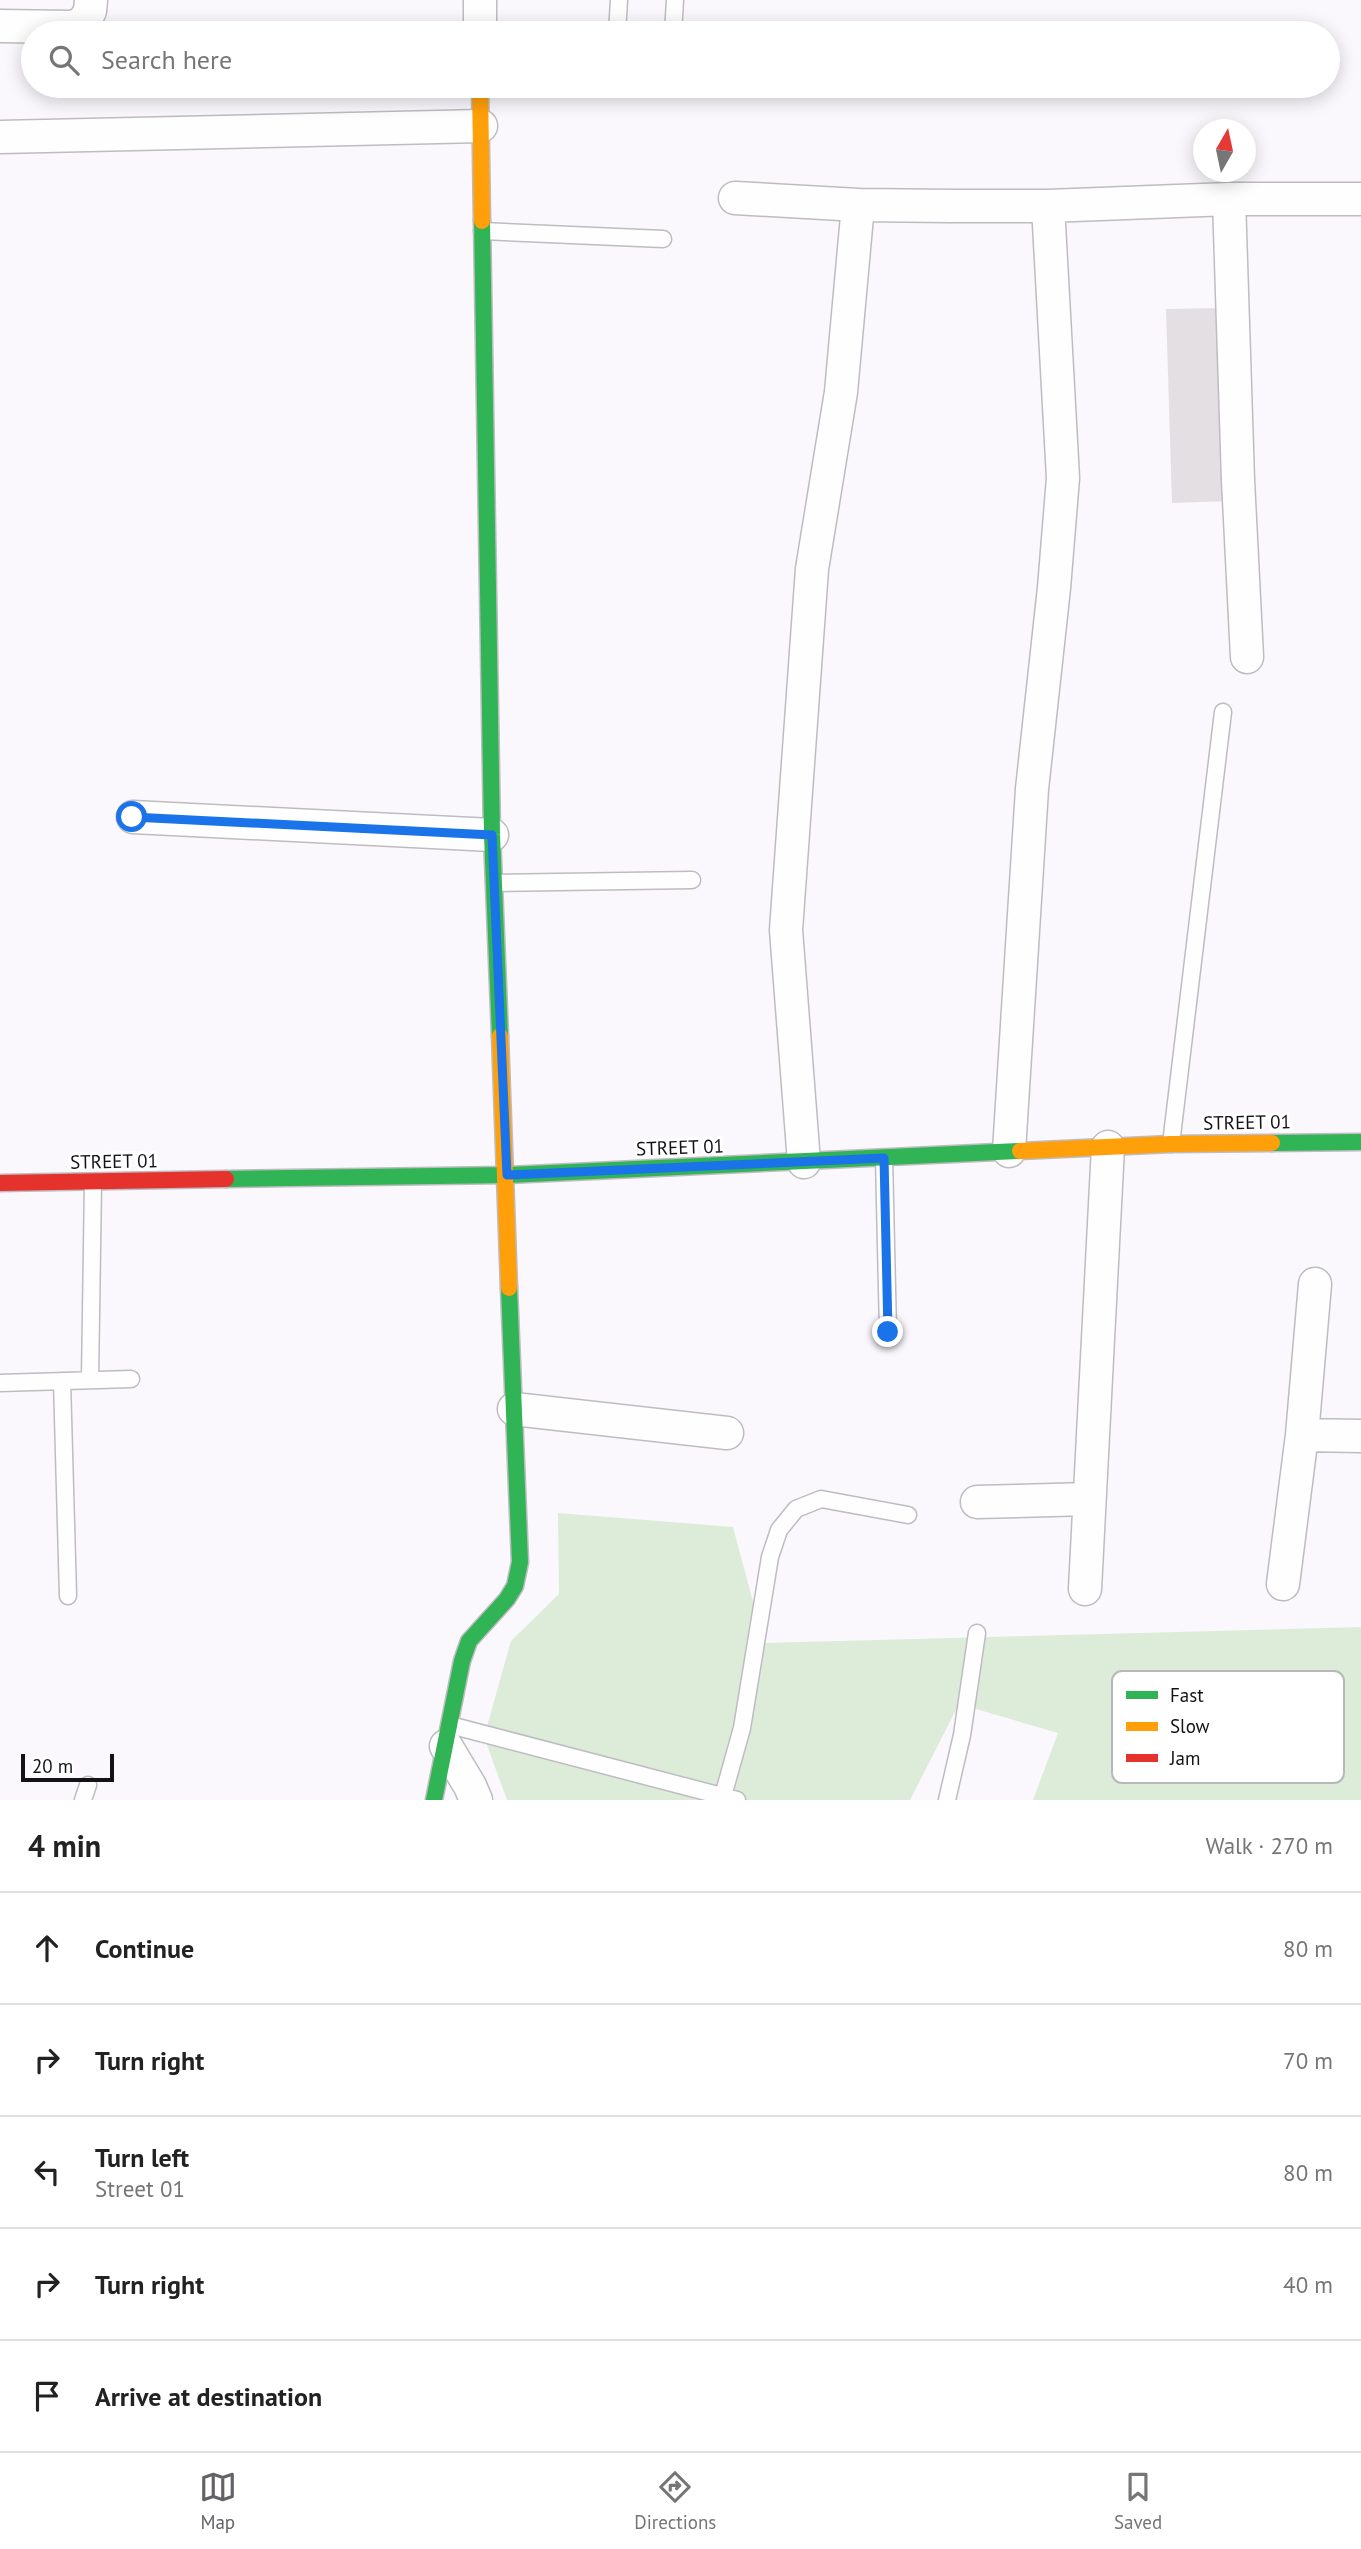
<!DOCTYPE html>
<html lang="en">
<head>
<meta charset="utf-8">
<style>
  :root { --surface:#fff; --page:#f2f2f2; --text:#222; --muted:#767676; --line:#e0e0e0; --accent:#646267 }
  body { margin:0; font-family:"PT Sans",sans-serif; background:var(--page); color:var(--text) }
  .compass { position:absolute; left:1193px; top:119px; width:63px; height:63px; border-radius:50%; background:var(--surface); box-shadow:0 4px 18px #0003; rotate:9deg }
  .scale { position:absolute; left:21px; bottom:18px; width:93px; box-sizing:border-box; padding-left:7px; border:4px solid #141217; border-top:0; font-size:19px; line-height:24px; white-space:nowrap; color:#141217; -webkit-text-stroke:5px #fff; paint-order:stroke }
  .stop { position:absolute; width:21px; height:21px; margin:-16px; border:5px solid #1a73e8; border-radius:50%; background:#fff }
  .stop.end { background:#1a73e8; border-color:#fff; box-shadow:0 2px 7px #0008 }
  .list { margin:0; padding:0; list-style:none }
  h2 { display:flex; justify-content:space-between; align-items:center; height:91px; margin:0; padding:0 28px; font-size:30px }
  h2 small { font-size:23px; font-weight:400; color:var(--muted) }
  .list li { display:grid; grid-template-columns:46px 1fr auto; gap:21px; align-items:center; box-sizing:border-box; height:112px; padding:0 28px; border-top:2px solid var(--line) }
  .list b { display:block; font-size:26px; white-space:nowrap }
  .list p { margin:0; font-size:23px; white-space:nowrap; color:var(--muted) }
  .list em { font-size:23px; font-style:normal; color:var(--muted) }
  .icon { flex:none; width:38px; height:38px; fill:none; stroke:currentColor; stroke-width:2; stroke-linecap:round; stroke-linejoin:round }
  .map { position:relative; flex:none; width:1361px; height:1800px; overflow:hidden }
  .search { position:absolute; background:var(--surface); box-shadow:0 4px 18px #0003; left:21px; right:21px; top:21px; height:77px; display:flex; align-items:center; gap:18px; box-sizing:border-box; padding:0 24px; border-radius:38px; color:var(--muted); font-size:26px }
  .sheet { height:651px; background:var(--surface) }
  nav { display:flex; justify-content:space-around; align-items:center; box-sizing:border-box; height:98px; border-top:2px solid var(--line); background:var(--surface); font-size:19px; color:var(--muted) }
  nav a { display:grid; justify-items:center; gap:4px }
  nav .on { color:var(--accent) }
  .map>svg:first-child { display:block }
  .green { fill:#dcecd8 }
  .building { fill:#e3dfe2 }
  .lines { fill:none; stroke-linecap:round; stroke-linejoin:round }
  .lane-casing { stroke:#bebcc1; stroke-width:19 }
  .street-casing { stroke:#bebcc1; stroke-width:35 }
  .fast-casing { stroke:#bebcc1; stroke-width:19 }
  .slow-casing { stroke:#bebcc1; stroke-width:19 }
  .jam-casing { stroke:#bebcc1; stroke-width:19 }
  .lane { stroke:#fefeff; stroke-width:16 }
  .street { stroke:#fefeff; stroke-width:32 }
  .fast { stroke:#30b455; stroke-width:16 }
  .slow { stroke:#ff9f0a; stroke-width:16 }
  .jam { stroke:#e5322d; stroke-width:16 }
  .route { stroke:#1a73e8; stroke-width:9 }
  .labels { text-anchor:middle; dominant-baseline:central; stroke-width:6; stroke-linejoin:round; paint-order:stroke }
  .street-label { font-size:19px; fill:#141217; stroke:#fff }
  .key { fill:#fff; stroke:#b8b8b9; stroke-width:2 }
  .key-label { font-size:19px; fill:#141217 }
</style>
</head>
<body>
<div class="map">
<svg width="1361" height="1800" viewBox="0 0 1361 1800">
  <rect width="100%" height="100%" fill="#faf8fc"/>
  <!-- green -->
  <path class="green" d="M558,1513L733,1527L764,1643L1361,1627V1800H1033L1058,1733L959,1704L910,1800H507L484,1737L511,1641L559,1594Z"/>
  <!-- building -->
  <path class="building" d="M1225,308L1231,501L1172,503L1166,309Z"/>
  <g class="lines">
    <!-- lane casing -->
    <g class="lane-casing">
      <path id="lane" d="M617,33L619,0
        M673,33L675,0
        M482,231L663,239
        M494,883L692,880
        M1171,1144L1223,712
        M884,1158L888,1332
        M90,1379L93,1182
        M62,1381L68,1596
        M0,1383L131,1379
        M450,1725L737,1800
        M723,1796L742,1728L770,1557L779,1530L796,1509L821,1499L908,1515
        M83,1800L88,1785
        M947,1800L962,1735L977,1633"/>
    </g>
    <!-- street casing -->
    <g class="street-casing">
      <path id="street" d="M480,0V33
        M0,26L72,27L83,23L90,11L91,0
        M0,137L481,126
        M735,198L858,205L951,206H1048L1229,199H1361
        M1229,199L1238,480L1247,657
        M133,817L492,835
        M1009,1151L1032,789L1054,588L1063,478L1048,206
        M804,1162L786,930L812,569L841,392L858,205
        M514,1409L727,1433
        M1302,1435L1361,1436
        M977,1502L1089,1499
        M1283,1584L1302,1435L1315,1284
        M1085,1589L1108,1147
        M446,1746L470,1786L476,1800"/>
    </g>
    <!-- fast casing -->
    <g class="fast-casing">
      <path id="fast" d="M482,221L492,835L500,1036
        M1272,1143L1361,1142
        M226,1179L507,1175L1020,1151
        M434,1800L462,1661L469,1641L507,1599L515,1586L520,1562L509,1288"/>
    </g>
    <!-- slow casing -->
    <g class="slow-casing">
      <path id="slow" d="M480,86L482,221
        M500,1036L509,1288
        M1020,1151L1171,1144L1272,1143"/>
    </g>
    <!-- jam casing -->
    <g class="jam-casing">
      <path id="jam" d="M0,1183L226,1179"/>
    </g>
    <!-- lane -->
    <use href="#lane" class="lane"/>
    <!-- street -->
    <use href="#street" class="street"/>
    <!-- fast -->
    <use href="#fast" class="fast"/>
    <!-- slow -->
    <use href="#slow" class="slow"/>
    <!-- jam -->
    <use href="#jam" class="jam"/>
  </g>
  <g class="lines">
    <!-- route -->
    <path class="route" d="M132,817L492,835L507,1175L884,1158L888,1332"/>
  </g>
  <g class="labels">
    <!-- street labels -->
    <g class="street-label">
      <text transform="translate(1247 1122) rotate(-1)">STREET 01</text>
      <text transform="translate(680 1147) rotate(-2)">STREET 01</text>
      <text transform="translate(114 1161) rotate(-1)">STREET 01</text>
    </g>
  </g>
  <!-- legend -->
  <rect x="1112" y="1671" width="232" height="112" rx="10" class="key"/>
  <rect x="1126" y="1691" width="32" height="8" fill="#30b455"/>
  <rect x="1126" y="1722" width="32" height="9" fill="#ff9f0a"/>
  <rect x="1126" y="1754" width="32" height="8" fill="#e5322d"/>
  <g class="key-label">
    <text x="1170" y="1702">Fast</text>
    <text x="1170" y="1733">Slow</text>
    <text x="1170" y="1765">Jam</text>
  </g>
</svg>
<svg class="compass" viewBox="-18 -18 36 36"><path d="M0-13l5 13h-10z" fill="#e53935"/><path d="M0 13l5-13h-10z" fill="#767676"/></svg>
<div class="scale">20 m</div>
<div class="stop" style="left:132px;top:817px"></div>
<div class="stop end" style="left:888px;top:1332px"></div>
<div class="search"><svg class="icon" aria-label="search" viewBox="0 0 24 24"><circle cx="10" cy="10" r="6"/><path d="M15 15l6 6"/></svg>Search here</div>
</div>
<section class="sheet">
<h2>4 min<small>Walk · 270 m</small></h2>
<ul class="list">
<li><svg class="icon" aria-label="ahead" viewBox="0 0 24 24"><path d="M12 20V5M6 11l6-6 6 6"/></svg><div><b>Continue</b></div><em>80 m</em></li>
<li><svg class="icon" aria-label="right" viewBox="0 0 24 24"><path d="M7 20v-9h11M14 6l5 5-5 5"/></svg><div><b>Turn right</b></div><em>70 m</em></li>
<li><svg class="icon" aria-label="left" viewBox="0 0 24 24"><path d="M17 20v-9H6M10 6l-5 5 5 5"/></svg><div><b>Turn left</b><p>Street 01</p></div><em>80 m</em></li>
<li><svg class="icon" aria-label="right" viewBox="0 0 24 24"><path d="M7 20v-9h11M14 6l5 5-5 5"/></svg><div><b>Turn right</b></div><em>40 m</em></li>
<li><svg class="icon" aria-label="arrive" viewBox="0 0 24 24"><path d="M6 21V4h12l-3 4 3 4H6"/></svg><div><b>Arrive at destination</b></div></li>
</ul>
</section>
<nav>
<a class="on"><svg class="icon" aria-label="map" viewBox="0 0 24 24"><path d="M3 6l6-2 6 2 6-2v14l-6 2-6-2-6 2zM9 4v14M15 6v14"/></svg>Map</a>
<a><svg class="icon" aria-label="directions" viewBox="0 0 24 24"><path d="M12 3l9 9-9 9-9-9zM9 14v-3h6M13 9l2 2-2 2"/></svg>Directions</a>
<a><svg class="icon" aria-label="saved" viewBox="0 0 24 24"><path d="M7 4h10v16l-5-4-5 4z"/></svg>Saved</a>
</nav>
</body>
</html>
